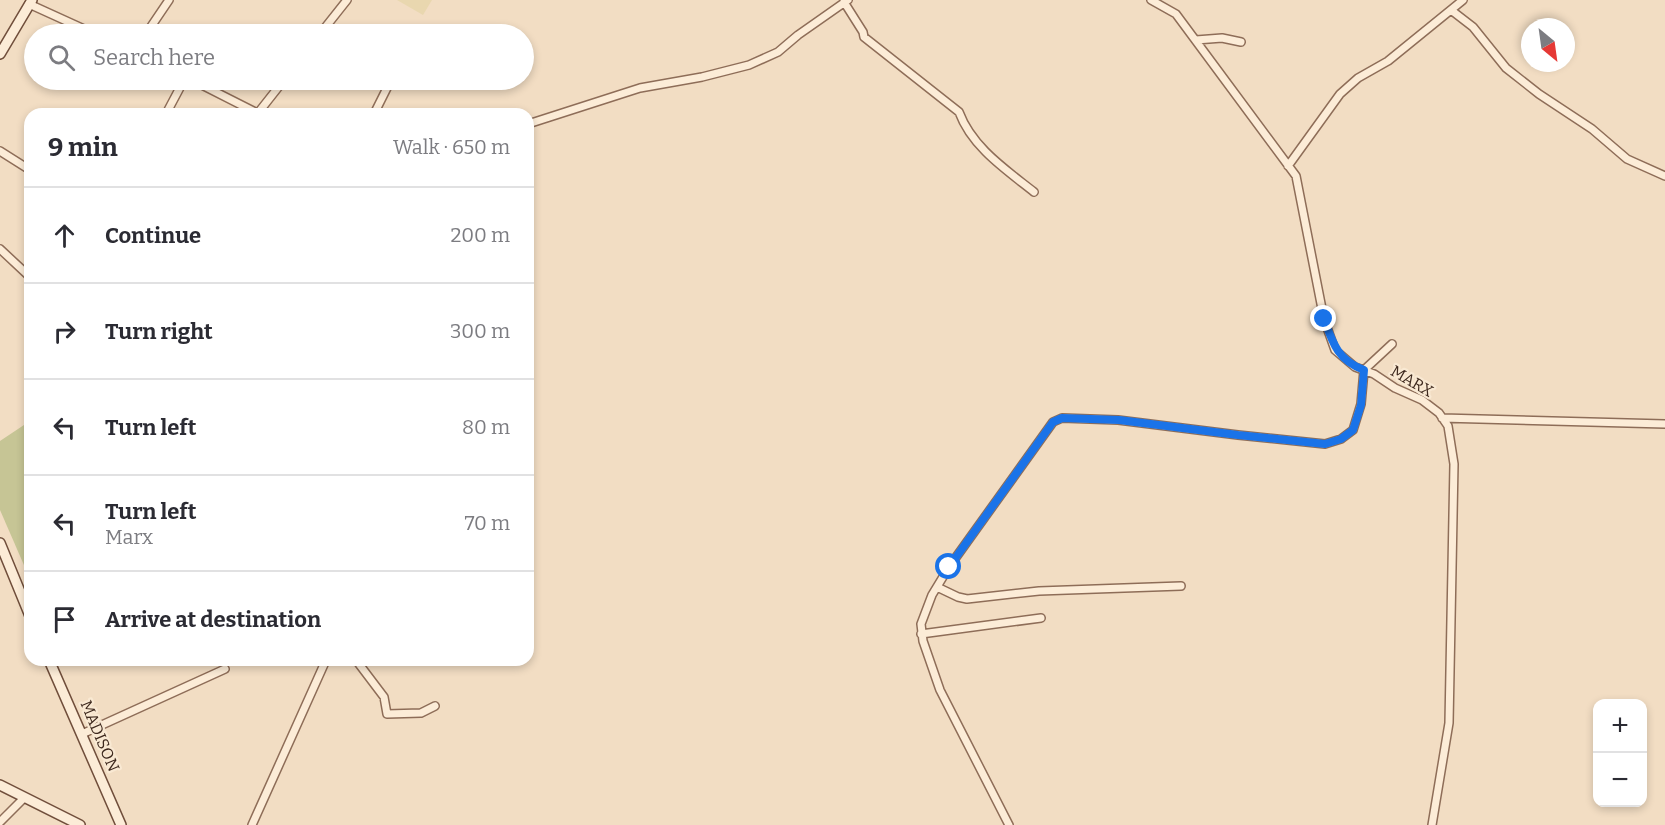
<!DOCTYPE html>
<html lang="en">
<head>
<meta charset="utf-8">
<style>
  :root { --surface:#fff; --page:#f2f2f3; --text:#2b2b33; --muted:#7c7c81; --line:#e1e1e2 }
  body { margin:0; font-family:Bitter,serif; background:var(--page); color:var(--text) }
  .controls { position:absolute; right:18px; bottom:18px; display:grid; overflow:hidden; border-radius:12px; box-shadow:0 3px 9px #0003 }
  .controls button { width:54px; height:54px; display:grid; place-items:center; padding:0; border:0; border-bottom:2px solid var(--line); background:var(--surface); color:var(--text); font:30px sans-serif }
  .compass { position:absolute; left:1521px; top:18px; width:54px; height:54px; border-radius:50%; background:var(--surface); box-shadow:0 3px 9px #0003; rotate:151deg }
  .stop { position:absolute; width:18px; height:18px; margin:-14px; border:4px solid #1a73e8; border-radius:50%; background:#fff }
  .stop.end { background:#1a73e8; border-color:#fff; box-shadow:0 2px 6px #0008 }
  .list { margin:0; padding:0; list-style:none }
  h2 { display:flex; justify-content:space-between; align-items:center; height:78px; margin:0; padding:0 24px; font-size:26px }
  h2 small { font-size:20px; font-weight:400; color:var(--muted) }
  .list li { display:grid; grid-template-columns:39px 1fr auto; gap:18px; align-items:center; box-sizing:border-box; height:96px; padding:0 24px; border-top:2px solid var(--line) }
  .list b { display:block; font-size:22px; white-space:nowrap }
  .list p { margin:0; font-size:20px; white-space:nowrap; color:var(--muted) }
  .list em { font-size:20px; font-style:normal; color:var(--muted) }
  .icon { flex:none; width:33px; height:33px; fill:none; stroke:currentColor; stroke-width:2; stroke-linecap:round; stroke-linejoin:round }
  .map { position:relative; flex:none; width:1665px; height:825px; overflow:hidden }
  .search { position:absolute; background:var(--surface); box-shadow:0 3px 9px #0003; left:24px; top:24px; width:510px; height:66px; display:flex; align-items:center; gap:15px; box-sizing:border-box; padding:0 21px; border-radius:33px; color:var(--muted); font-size:22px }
  .panel { position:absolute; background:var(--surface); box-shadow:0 3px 9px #0003; left:24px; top:108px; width:510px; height:558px; border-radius:18px }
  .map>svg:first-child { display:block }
  .farmland { fill:#e9d7af }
  .cemetery { fill:#c6c595 }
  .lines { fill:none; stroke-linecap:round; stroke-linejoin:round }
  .street-casing { stroke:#8e6d58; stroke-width:10 }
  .secondary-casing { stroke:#704e3b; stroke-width:12 }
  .street { stroke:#fcecd7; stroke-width:7 }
  .secondary { stroke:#fcecd7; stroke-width:9 }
  .route { stroke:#1a73e8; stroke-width:8 }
  .labels { text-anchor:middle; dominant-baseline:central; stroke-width:4.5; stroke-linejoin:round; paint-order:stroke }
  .street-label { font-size:16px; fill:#3d281d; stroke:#f9e9d3 }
</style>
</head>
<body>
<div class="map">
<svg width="1665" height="825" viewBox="0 0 1665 825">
  <rect width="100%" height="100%" fill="#f2ddc3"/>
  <!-- farmland -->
  <path class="farmland" d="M397,0H432L423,15Z"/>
  <!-- cemetery -->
  <path class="cemetery" d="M30,421V579L0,510V441Z"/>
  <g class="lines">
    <!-- street casing -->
    <g class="street-casing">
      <path id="street" d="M1151,0L1176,14L1296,176L1324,319L1335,350L1355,367L1374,374L1395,388L1422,400L1439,413L1448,426L1454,464L1449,723L1432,825
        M844,2L863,32L864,37L959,112C972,147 1005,169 1034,192
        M29,4L95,34
        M1451,10L1473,27L1506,68L1539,94L1592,129L1627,159L1665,176
        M146,34L169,0
        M320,34L347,0
        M1196,40L1222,38L1241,42
        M192,80L259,114
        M209,88L214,80
        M258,113L284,80
        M166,114L184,80
        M374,114L391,80
        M528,124L640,88L702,77L749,65L778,52L798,35L848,0
        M0,151L30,170
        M1288,166L1340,94L1358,78L1388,61L1463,0
        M0,249L30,277
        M1442,418L1665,424
        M937,587L958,597L967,599L1039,591L1181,586
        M921,634L1041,618
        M356,660L384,697L387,714L421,713L435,706
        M82,734L225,669
        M0,822L24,798
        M252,825L326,660
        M1009,825L940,690L923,641L921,624L932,595L949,567L1053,422L1062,418L1118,420L1238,435L1325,444L1341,439L1353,430L1361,404L1364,370L1392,344"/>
    </g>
    <!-- secondary casing -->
    <g class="secondary-casing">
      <path id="secondary" d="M0,54L32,0
        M0,543L30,616
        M49,660L121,825
        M0,785L80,825"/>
    </g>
    <!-- street -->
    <use href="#street" class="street"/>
    <!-- secondary -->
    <use href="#secondary" class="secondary"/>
  </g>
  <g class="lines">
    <!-- route -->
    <path class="route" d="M949,567L1053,422L1062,418L1119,420L1238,435L1325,444L1341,439L1353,430L1361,405L1364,370C1338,360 1333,344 1324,319"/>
  </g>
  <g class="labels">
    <!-- street labels -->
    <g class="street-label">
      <text transform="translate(1412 381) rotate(30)">MARX</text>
      <text transform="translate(100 736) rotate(67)">MADISON</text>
    </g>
  </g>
</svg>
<div class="controls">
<button>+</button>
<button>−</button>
</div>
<svg class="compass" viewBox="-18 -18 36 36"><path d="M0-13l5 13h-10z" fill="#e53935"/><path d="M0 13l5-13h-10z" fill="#7c7c81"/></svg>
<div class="stop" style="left:949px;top:567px"></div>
<div class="stop end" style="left:1324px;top:319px"></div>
<div class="search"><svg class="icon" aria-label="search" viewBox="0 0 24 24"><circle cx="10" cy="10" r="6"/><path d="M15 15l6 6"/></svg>Search here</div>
<section class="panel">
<h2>9 min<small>Walk · 650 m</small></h2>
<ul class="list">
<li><svg class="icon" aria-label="ahead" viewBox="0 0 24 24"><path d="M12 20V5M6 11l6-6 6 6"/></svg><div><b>Continue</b></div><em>200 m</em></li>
<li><svg class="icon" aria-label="right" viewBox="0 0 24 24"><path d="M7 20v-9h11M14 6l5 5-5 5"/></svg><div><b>Turn right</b></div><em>300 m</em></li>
<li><svg class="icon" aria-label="left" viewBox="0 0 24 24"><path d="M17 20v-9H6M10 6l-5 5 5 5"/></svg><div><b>Turn left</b></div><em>80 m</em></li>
<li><svg class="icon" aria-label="left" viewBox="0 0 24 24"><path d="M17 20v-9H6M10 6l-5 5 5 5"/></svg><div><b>Turn left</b><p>Marx</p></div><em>70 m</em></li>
<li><svg class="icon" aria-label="arrive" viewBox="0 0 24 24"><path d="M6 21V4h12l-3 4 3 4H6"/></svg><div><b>Arrive at destination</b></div></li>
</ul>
</section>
</div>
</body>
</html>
